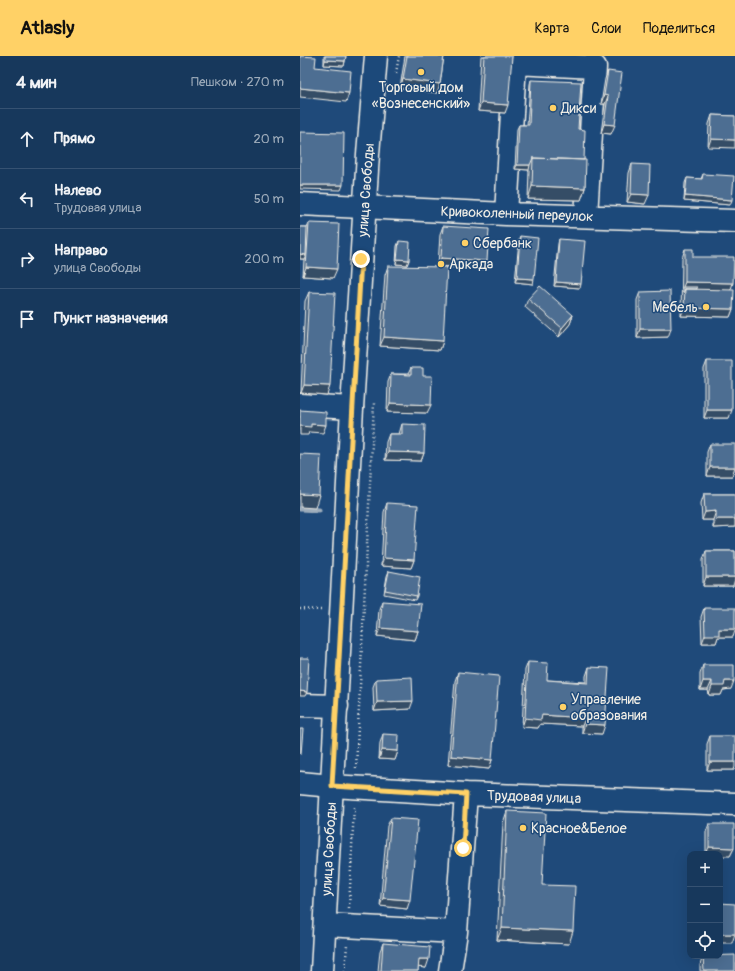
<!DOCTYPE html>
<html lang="ru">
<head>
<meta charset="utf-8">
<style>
  :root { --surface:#17385c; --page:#203f62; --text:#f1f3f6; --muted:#9eacbb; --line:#365272; --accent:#ffd166 }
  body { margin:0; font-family:Pangolin,sans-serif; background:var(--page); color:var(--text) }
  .controls { position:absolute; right:12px; bottom:12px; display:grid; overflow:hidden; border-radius:8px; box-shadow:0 4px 16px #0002 }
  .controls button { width:36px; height:36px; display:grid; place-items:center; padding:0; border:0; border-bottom:1px solid var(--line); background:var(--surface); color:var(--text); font:20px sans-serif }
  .stop { position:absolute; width:12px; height:12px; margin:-9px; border:3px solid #ffd166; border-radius:50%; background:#fff }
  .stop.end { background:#ffd166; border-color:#fff; box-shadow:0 1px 4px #0008 }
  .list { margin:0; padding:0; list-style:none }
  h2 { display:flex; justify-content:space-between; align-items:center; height:52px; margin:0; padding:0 16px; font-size:17px }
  h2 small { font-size:13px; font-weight:400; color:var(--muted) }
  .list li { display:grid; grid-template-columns:26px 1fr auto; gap:12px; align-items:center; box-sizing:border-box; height:60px; padding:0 16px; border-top:1px solid var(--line) }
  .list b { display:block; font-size:15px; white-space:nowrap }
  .list p { margin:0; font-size:13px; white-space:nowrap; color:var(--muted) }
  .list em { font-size:13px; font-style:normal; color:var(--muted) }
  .icon { flex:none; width:22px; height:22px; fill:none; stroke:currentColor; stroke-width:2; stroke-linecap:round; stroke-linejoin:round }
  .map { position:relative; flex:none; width:435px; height:915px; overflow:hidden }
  header { display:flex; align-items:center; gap:24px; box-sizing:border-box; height:56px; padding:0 20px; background:var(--accent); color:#111 }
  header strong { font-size:19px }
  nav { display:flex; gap:22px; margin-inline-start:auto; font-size:14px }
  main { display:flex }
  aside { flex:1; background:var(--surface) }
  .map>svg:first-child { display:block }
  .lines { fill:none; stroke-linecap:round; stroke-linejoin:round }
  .stream { stroke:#9cacbb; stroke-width:5 }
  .minor-casing { stroke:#f4f1e8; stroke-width:25 }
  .major-casing { stroke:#f4f1e8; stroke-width:25 }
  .path { stroke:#f4f1e8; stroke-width:2.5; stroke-dasharray:1 3; stroke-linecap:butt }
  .minor { stroke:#1f4a7a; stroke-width:22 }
  .major { stroke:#1f4a7a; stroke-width:22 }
  .wall { fill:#425f7e; stroke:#f4f1e8 }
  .shaded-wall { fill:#364d66; stroke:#f4f1e8 }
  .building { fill:#4d6e92; stroke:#f4f1e8 }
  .route { stroke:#ffd166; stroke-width:5 }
  .poi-dot { fill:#ffd166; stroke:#1f4a7a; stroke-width:1.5 }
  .labels { text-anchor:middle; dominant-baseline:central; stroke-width:3; stroke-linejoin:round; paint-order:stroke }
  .poi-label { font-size:14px; fill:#f4f1e8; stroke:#1f4a7a; text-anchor:start }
  .street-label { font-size:14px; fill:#f4f1e8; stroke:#1f4a7a }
</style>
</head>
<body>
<header>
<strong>Atlasly</strong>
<nav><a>Карта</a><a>Слои</a><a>Поделиться</a></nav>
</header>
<main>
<aside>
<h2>4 мин<small>Пешком · 270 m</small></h2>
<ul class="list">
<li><svg class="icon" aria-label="ahead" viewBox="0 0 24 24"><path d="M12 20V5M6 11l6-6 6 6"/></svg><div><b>Прямо</b></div><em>20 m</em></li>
<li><svg class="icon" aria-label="left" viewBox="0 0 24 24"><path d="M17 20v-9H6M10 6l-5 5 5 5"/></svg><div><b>Налево</b><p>Трудовая улица</p></div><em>50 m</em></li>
<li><svg class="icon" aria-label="right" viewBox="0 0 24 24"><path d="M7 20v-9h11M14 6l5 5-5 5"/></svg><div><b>Направо</b><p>улица Свободы</p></div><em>200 m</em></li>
<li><svg class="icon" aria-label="arrive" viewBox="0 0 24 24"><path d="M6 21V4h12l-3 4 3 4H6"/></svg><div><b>Пункт назначения</b></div></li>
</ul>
</aside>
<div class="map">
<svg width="435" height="915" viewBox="0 0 435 915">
  <rect width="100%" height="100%" fill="#1f4a7a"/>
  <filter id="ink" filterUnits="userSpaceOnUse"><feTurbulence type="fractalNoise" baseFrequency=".025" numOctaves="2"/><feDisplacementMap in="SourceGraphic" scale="8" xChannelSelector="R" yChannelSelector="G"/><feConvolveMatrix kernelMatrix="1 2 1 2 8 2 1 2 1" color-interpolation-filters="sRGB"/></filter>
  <g filter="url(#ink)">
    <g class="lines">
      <!-- stream -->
      <path class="stream" d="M0,453L19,454"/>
      <!-- minor casing -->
      <g class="minor-casing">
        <path id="minor" d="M0,148L206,158L435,165
          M206,158L215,7L295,11L286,160
          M0,349L52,352
          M0,649L37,650
          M0,727L32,730L166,738L435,748
          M25,869L156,876
          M150,915L156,876L166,738"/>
      </g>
      <!-- major casing -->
      <g class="major-casing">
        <path id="major" d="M22,915L52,352L68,98L76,0"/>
      </g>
      <!-- path -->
      <path class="path" d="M96,17L99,0
        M0,553L21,554
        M56,712L74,347
        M49,852L54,751
        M45,915L47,889"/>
      <!-- minor -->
      <use href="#minor" class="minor"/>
      <!-- major -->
      <use href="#major" class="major"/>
    </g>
    <!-- wall -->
    <path class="wall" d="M24,0H46L44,10L24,9Z
      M105,0H144L140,28L137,37L100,32Z
      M181,0H212L205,57L178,55Z
      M308,15L311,78L301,77L305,48H301L305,23Z
      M231,24L278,73L284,104L285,132L281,144L228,143L229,114L215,113L217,73L219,69H227L230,28Z
      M412,59L435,60L408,91L409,68Z
      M332,108L345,148L327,146L329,117Z
      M403,118L430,149L384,145L385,127L387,122L401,123Z
      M9,167L33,222L3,220L4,203H0V171H7Z
      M143,170L184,213L138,210L140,178Z
      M220,180L233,228L215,226L219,185Z
      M259,183L280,232L254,230L258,188Z
      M99,185L109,204L107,209L96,208L97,190Z
      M385,193L393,201L431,234L433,253L430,261L381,260L382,202Z
      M88,210L143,285L140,294L80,290L85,219Z
      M9,236L27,339L1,337L5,245Z
      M340,236L368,281L337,282V244Z
      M228,243L273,259L270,268L259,281L225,251Z
      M407,305L429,362H404V313Z
      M111,312L123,320L127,357L87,356L88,326L91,318H108Z
      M102,368L124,397L121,405L85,404L86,386L89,378H99Z
      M410,388L435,411L432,420H407V396Z
      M404,438H435V471L413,472V464H402L401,447Z
      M87,447L114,504L111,512L81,510L84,456Z
      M406,495H435V523L433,530H403V504Z
      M89,515L117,540L115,544L84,538L87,520Z
      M82,545L118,575L115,584L77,580L79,553Z
      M404,552L433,581H418L416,587H402L401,561Z
      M228,606L247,624L286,626V620L289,611L302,678L282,677V670L240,668L238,672L222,671L225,614Z
      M403,609L431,633L423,634L421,639H409L408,634H400V618Z
      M158,616L192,704L189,713L148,709L155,625Z
      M76,623L110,653L74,655L73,631Z
      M83,678L98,695L95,704L79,703L80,687Z
      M410,680L434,714H407V688Z
      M207,755L242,829L269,888L197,884L203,767Z
      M91,762L107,853L80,850L87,770Z
      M409,768L434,792L430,800L420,798H406V776Z
      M83,887L126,912L118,911V915H78L80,895Z
      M403,900L435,915H400V909Z"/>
    <!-- shaded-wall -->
    <path class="shaded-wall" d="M25,4L45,5L44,10L24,9Z
      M103,23L140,28L137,37L100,32Z
      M0,32L49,37L46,46L0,41Z
      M304,39L308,40L305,48H301Z
      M181,47L208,49L205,57L178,55Z
      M304,68L315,69L311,78L301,77Z
      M411,83L435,84V92L408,91Z
      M217,109H230L229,114L215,113Z
      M0,129H43L41,134L0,133Z
      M232,130L285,132L281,144L228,143Z
      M331,138L349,139L345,148L327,146Z
      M385,140L432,144L430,149L384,145Z
      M0,198L6,199L4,203H0Z
      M141,202L187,205L184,213L138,210Z
      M97,203L109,204L107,209L96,208Z
      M6,211L37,213L33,222L3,220Z
      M217,222L234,223L233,228L215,226Z
      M256,226L281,228L280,232L254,230Z
      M385,226L433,227L430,236L385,235L383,231Z
      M384,252L433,253L430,261L381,260Z
      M273,259L270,268L259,281L262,272Z
      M340,273H371L368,281L337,282Z
      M84,281L143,285L140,294L80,290Z
      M4,329L30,330L27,339L1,337Z
      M90,347L131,349L127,357L87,356Z
      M407,354H432L429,362H404Z
      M11,368L26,369L23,377L9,376L8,379H0V370Z
      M88,396L124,397L121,405L85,404Z
      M410,411H435L432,420H407Z
      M0,438L19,439L15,452L0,451Z
      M416,455L413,464H402L405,456Z
      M416,463H435V471L413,472Z
      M84,502L114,504L111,512L81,510Z
      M406,521H435V523L433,530H403Z
      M80,572L118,575L115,584L77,580Z
      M419,573H435V575L433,581H418L416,587H402L405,579Z
      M403,625H412L408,634H400Z
      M425,625H434L431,633L423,634L421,639H409L412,630Z
      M0,635L7,636L5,640H0Z
      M113,645L110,653L74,655L77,646Z
      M242,659L285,662L282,670L240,668L238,672L222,671L225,662Z
      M285,668L305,669L302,678L282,677Z
      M82,694L98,695L95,704L79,703Z
      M151,700L192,704L189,713L148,709Z
      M410,706H435V711L434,714H407Z
      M409,791L434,792L430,800H420V798H406Z
      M83,842L110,844L107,853L80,850Z
      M202,872L273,875L269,888L197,884Z
      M420,878H435L432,887H420Z
      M119,903H129L126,912L116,911Z"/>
    <!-- building -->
    <path class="building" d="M0,0L16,1L15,11L51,15L49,37L0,32Z
      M25,0H46L45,5L25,4Z
      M107,0H144L140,28L103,23Z
      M184,0H212L208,49L181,47Z
      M308,15L322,17L315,69L304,68L308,40L304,39Z
      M231,24L281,26L278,73L285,74L284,104L233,102L230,109H217L219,69H229Z
      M412,59L435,60V84L411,83Z
      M0,76L44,77L43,129H0Z
      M233,102L286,104L285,132L232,130Z
      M332,108L350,109L349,139L331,138Z
      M403,118L434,120L432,144L385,140L387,122L402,123Z
      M9,167L39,168L37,213L6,211Z
      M143,170L189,173L187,205L141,202Z
      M0,171H7L6,199L0,198Z
      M220,180L238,182L234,223L217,222Z
      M259,183L285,185L281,228L256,226Z
      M99,185L110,186L109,204L97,203Z
      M385,193H393V201H434L433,227L385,226Z
      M88,210L147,211L143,285L84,281Z
      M240,230L273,259L262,272L228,243Z
      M383,231H397V233H385L383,237Z
      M385,233L434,234L433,253L384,252Z
      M370,235L371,273H340V236Z
      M9,236L35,237L30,330L4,329Z
      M407,305H432V354H407Z
      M111,312H123V320H132L131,349L90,347L91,318L111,319Z
      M0,354L26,356V369L11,368V371L0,370Z
      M102,368L125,369L124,397L88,396L89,378H102Z
      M410,388H435V411H410Z
      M0,398L21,399L19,439L0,438Z
      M404,438H435V463H416V455L405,456Z
      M87,447L118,449L114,504L84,502Z
      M406,495H435V521H406Z
      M89,515L120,521L117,540L85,534Z
      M82,545L121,548L118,575L80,572Z
      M404,552H435V573H419V579H405Z
      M0,602H9L7,636L0,635Z
      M228,606L248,607L247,624L288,627L289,611L309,612L305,669L285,668V662L242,659L241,664L225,662Z
      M403,609H434V625H425L424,630H412V625H403Z
      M158,616L199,620L192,704L151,700Z
      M112,621L113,645L77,646L76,623Z
      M0,673H3L1,698H0Z
      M83,678L99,679L98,695L82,694Z
      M410,680H435V706H410Z
      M207,755L246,757L242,829L275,830L273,875L202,872Z
      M91,762L118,764L110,844L83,842Z
      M409,768H434V792L409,791Z
      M420,847L435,848V878H420Z
      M83,887L130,891L129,903H119L118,915H81Z
      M435,899V915H404L403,900Z"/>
  </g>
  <g class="lines" filter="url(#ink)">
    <!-- route -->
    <path class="route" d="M61,203L32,730L166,738L163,792"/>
  </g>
  <!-- markers -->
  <g class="poi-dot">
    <circle cx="121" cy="16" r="4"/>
    <circle cx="253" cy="52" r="4"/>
    <circle cx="165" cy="187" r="4"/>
    <circle cx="141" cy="208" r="4"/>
    <circle cx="406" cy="251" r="4"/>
    <circle cx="263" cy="651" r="4"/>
    <circle cx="223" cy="772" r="4"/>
  </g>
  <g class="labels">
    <!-- poi labels -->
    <g class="poi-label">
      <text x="121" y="31" text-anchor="middle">Торговый дом<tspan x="121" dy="16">«Вознесенский»</tspan></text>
      <text x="261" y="52">Дикси</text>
      <text x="173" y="187">Сбербанк</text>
      <text x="149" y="208">Аркада</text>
      <text x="398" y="251" text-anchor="end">Мебель</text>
      <text x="271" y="643">Управление<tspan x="271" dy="16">образования</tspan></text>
      <text x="231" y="772">Красное&amp;Белое</text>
    </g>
    <!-- street labels -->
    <g class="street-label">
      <text transform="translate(66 134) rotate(-86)">улица Свободы</text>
      <text transform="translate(217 158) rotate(2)">Кривоколенный переулок</text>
      <text transform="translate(234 741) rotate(2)">Трудовая улица</text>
      <text transform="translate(29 793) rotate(-87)">улица Свободы</text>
    </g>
  </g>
</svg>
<div class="controls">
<button>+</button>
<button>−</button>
<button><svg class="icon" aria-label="locate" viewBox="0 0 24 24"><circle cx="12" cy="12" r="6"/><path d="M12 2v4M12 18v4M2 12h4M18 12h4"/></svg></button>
</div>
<div class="stop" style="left:163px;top:792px"></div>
<div class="stop end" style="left:61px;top:203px"></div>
</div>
</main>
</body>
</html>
